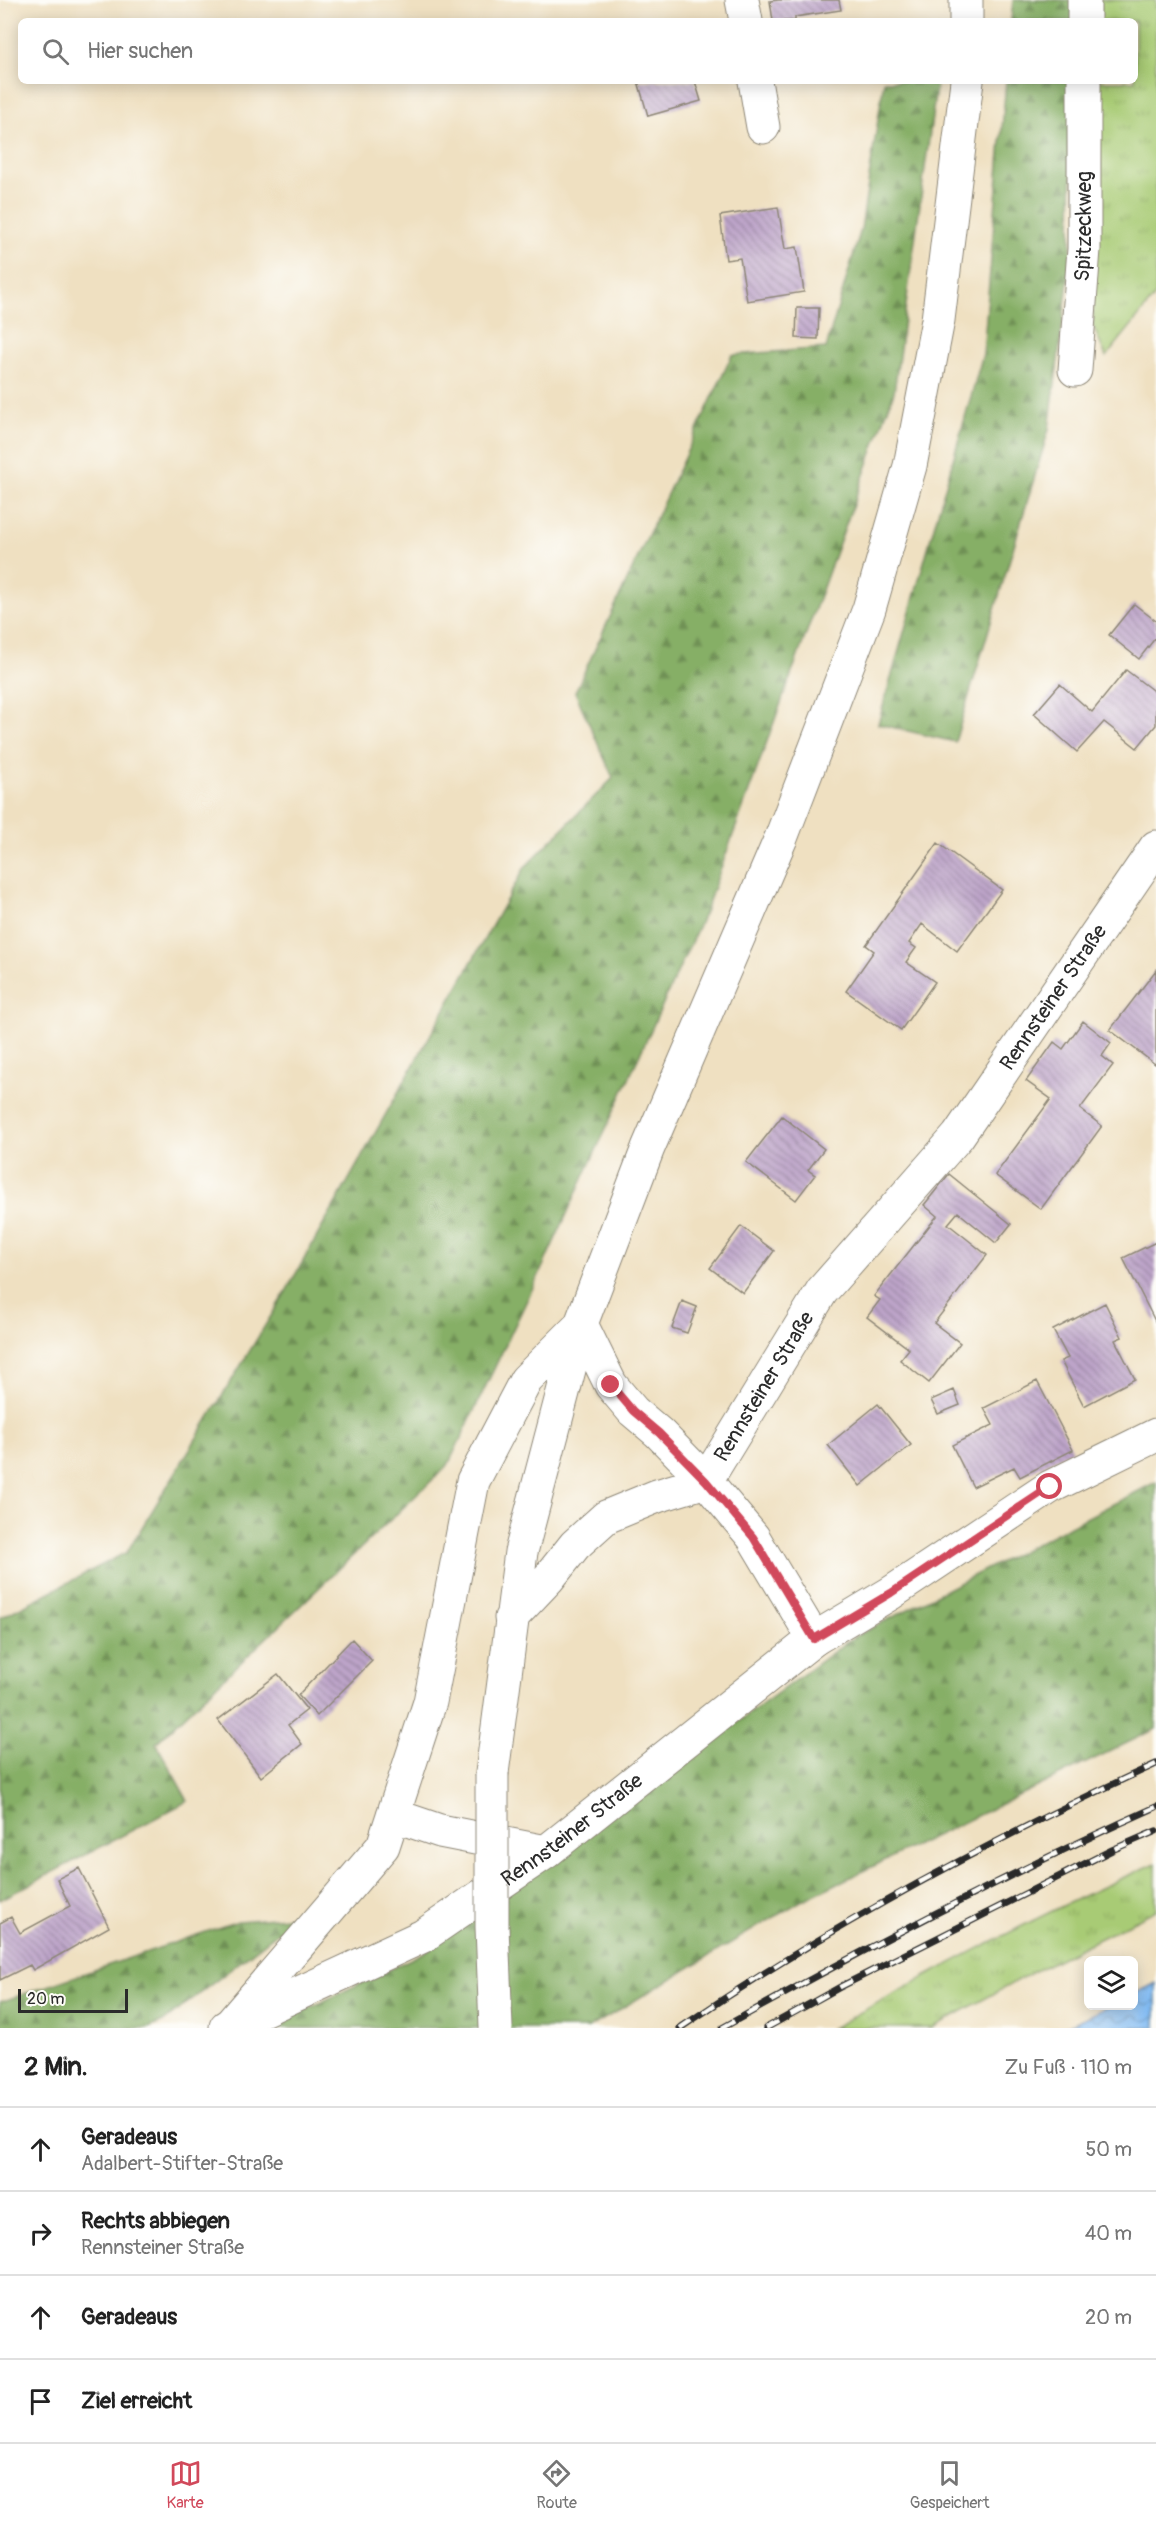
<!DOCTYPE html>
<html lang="de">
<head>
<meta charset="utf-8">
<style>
  :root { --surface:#fff; --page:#f6f6f6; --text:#222; --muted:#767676; --line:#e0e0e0; --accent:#d1495b }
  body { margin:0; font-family:Pangolin,sans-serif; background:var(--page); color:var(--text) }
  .controls { position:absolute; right:18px; bottom:18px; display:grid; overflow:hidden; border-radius:9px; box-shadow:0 3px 15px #0003 }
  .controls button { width:54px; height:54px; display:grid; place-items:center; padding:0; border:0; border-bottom:2px solid var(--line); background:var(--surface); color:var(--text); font:30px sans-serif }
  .scale { position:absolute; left:18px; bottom:15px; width:110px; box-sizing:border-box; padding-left:6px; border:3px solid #2b2b2b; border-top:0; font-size:16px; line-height:21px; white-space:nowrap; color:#2b2b2b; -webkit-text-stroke:4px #fdfcf7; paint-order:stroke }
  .stop { position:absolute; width:18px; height:18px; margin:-14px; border:4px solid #d1495b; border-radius:50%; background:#fff }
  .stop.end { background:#d1495b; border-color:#fff; box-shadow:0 2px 6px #0008 }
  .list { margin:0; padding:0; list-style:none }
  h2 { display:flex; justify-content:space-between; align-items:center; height:78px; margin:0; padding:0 24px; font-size:26px }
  h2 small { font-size:20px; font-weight:400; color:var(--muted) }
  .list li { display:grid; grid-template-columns:39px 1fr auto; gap:18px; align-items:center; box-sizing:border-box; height:84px; padding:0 24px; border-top:2px solid var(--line) }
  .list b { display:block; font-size:22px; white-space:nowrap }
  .list p { margin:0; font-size:20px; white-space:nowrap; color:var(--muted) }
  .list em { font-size:20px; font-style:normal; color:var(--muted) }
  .icon { flex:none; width:33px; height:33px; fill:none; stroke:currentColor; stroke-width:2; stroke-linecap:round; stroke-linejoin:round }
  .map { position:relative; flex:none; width:1156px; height:2028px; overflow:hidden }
  .search { position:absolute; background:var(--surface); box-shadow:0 3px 15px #0003; left:18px; right:18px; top:18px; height:66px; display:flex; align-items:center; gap:15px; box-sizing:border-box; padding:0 21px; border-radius:9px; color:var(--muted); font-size:22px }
  .sheet { height:414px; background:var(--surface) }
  nav { display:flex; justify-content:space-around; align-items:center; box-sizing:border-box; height:84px; border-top:2px solid var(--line); background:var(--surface); font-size:16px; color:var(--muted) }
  nav a { display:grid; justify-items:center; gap:3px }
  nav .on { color:var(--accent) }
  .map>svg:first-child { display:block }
  .grass { fill:url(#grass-tufts); stroke:#6a7b50; stroke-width:1.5 }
  .forest { fill:url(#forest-firs); stroke:#586d48; stroke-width:1.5 }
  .water { fill:url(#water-waves); stroke:#567490; stroke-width:1.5 }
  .building { fill:url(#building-back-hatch) }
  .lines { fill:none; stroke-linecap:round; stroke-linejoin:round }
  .minor-casing { stroke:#8d8676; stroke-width:35 }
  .secondary-casing { stroke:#8d8676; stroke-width:35 }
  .primary-casing { stroke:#8d8676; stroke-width:35 }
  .minor { stroke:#fff; stroke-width:33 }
  .secondary { stroke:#fff; stroke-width:33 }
  .primary { stroke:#fff; stroke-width:33 }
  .rail-casing { stroke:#2b2b2b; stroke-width:7 }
  .rail { stroke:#fdfcf7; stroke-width:4.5; stroke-dasharray:14; stroke-linecap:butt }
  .primary-bridge-casing { stroke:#8d8676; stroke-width:35; stroke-linecap:butt }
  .primary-bridge { stroke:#fff; stroke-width:33 }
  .route { stroke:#d1495b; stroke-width:8 }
  .labels { text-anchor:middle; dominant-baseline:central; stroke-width:4.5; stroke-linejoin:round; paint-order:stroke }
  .street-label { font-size:21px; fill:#2b2b2b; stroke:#fdfcf7 }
</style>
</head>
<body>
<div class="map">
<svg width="1156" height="2028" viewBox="0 0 1156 2028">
  <defs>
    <pattern id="grass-tufts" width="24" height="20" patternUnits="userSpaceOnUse" patternTransform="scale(1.5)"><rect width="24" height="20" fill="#a8cb74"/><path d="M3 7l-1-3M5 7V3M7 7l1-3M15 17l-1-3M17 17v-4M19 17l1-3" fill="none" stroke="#91ae65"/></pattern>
    <pattern id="forest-firs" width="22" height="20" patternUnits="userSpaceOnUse" patternTransform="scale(1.5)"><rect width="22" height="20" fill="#86af66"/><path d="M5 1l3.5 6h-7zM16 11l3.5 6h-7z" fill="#6e8f54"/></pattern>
    <pattern id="water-waves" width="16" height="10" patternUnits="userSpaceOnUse" patternTransform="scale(1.5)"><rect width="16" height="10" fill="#82bcf4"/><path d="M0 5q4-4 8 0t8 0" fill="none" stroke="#6b99c6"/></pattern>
    <pattern id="building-back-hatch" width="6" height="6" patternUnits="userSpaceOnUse" patternTransform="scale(1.5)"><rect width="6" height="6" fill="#bda4c9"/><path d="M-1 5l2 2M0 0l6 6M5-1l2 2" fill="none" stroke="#9a86a3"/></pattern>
  </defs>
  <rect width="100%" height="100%" fill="#fdfcf7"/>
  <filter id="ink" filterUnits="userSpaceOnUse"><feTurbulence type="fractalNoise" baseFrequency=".0167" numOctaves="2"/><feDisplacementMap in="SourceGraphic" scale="12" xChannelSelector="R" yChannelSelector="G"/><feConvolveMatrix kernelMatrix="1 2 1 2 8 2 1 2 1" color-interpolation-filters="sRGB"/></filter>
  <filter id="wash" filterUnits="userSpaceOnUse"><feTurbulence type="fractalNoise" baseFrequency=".008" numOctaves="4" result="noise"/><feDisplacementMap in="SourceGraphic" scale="24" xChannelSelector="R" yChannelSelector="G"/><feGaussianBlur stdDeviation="1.35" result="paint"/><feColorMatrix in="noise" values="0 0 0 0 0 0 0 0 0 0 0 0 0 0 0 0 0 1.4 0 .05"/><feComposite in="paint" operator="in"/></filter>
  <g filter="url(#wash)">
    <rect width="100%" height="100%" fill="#efe0c1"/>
    <!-- grass -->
    <path class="grass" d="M1100,0H1156V295L1106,357L1093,326L1098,81H1135V21H1100Z
      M1156,1863V1910L1035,1971L932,2028H832C938,1969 1045,1911 1156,1863Z"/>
    <!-- forest -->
    <path class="forest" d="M1013,0H1073V21H1011Z
      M884,81H937L894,392L705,912L539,1275L448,1465L156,1743L188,1801L0,1900V1618L127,1552L285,1293L525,867L613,778L575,692L732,355L826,348L861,229Z
      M1006,81H1072L1071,259L1049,429L955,742L878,724L983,354Z
      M1156,1482V1729L801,1901L589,2028H268L423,1953L854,1637Z
      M299,1916L163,2022L149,2028H0V2002L238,1921Z"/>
    <!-- water -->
    <path class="water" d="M1156,1983V2028H1063L1110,2006H1134V1994Z"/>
    <g id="blocks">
      <!-- building -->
      <path class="building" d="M778,0H839L841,10L795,17V21H773L770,1Z
        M638,81H695L701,101L648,116Z
        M778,207L785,249L797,247L804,292L747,301L740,258L726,260L720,216Z
        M797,308H819L818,339L796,338Z
        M1134,604L1156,621V637L1139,659L1109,635Z
        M1126,670L1156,693V725L1137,748L1104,722L1077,752L1034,714L1060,684L1092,712Z
        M938,843L1002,890L957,951L922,924L909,943L916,948L906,962L935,982L901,1030L846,991L874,951L866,945Z
        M1156,970V1063L1155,1064L1110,1030Z
        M1083,1021L1111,1043L1102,1056L1113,1065L1080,1109L1102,1126L1041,1209L995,1175L1051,1099L1026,1081L1054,1042L1063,1049Z
        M782,1116L824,1149L808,1170L815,1175L796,1200L746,1162Z
        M949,1174L1011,1224L996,1243L958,1212L948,1224L987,1255L934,1323L960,1343L929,1383L900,1360L909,1349L867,1317L880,1300L874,1296L937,1216L924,1205Z
        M741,1226L774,1251L743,1293L710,1268Z
        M1156,1242V1323L1123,1258Z
        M682,1301L697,1307L687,1333L672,1328Z
        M1105,1303L1122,1337L1115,1340L1135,1379L1084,1406L1061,1361L1068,1358L1053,1330Z
        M1037,1381L1073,1450L1020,1477L1014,1467L973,1487L952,1445L993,1425L984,1408Z
        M954,1390L960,1405L938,1414L931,1400Z
        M878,1404L911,1445L860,1486L828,1445Z
        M352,1639L372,1661L317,1716L298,1695Z
        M278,1674L307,1710L288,1725L302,1744L261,1777L218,1720Z
        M79,1868L109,1927L33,1970L30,1965L0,1980V1923L11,1917L20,1933L70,1906L57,1879Z"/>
    </g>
  </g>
  <g filter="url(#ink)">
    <use href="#blocks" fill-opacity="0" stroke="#8d8676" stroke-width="1.5"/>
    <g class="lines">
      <!-- minor casing -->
      <g class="minor-casing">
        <g id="minor">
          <path d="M742,0L746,21"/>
          <path d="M1084,21V0"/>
          <path d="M755,81L763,127"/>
          <path id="s1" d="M1075,370L1084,249V81"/>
          <path id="s2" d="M706,1481L822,1291L958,1136L1156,847"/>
          <path d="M814,1639L891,1593L1050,1487L1156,1435"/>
        </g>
      </g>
      <!-- secondary casing -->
      <g class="secondary-casing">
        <g id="secondary">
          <path id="s3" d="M226,2027L423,1936L546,1852L814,1639L753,1537L706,1481"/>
        </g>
      </g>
      <!-- primary casing -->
      <g class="primary-casing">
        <path id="primary" d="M966,0V21
          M511,1618L548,1579L575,1545L606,1517L657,1496L706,1481L659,1433L633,1411L611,1385L581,1324
          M492,1773L521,1552L581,1324L648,1148L781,838L869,609L910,466L938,320L967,81
          M393,1815L440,1831L546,1852
          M229,2026L383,1846L430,1702L473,1481L526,1380L580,1326"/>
      </g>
      <!-- minor -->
      <use href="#minor" class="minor"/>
      <!-- secondary -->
      <use href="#secondary" class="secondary"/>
      <!-- primary -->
      <use href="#primary" class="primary"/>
      <!-- rail casing -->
      <g class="rail-casing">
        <path id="rail" d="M680,2028C830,1926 991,1840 1156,1764
          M722,2028C864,1949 1008,1873 1156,1807
          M766,2028L842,1986L1112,1850L1156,1831"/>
      </g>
      <!-- rail -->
      <use href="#rail" class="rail"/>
      <!-- primary-bridge casing -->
      <g class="primary-bridge-casing">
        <path id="primary-bridge" d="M492,1773V1927L496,2028"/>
      </g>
      <!-- primary-bridge -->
      <use href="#primary-bridge" class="primary-bridge"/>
    </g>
  </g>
  <g class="lines" filter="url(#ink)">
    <!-- route -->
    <path class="route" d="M611,1385L633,1411L659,1433L706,1481L753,1537L814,1639L891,1593L1050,1487"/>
  </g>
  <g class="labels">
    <!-- street labels -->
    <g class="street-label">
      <text stroke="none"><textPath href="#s1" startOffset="144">Spitzeckweg</textPath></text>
      <text stroke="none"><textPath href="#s2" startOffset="597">Rennsteiner Straße</textPath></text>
      <text stroke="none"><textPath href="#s2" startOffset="111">Rennsteiner Straße</textPath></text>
      <text stroke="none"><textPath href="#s3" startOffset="400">Rennsteiner Straße</textPath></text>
    </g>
  </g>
</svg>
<div class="controls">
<button><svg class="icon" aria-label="layers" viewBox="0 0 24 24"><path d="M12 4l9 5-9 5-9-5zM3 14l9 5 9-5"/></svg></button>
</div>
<div class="scale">20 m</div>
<div class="stop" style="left:1050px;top:1487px"></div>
<div class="stop end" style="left:611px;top:1385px"></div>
<div class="search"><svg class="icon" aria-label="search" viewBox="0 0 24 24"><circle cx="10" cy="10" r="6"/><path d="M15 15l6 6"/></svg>Hier suchen</div>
</div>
<section class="sheet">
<h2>2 Min.<small>Zu Fuß · 110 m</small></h2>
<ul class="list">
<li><svg class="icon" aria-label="ahead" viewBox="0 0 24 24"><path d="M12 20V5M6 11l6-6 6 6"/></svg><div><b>Geradeaus</b><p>Adalbert-Stifter-Straße</p></div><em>50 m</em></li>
<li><svg class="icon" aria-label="right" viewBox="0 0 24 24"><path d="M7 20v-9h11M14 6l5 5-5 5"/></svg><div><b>Rechts abbiegen</b><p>Rennsteiner Straße</p></div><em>40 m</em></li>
<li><svg class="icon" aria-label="ahead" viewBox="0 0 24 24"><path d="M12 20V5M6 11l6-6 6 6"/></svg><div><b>Geradeaus</b></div><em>20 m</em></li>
<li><svg class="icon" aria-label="arrive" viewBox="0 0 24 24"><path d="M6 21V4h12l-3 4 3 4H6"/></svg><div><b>Ziel erreicht</b></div></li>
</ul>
</section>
<nav>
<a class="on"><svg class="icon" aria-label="map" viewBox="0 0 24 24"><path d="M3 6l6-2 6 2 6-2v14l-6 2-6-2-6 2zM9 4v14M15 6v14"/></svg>Karte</a>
<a><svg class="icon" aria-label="directions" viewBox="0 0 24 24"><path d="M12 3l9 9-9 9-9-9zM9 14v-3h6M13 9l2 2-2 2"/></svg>Route</a>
<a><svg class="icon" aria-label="saved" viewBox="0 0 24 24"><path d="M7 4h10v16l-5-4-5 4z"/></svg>Gespeichert</a>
</nav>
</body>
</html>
